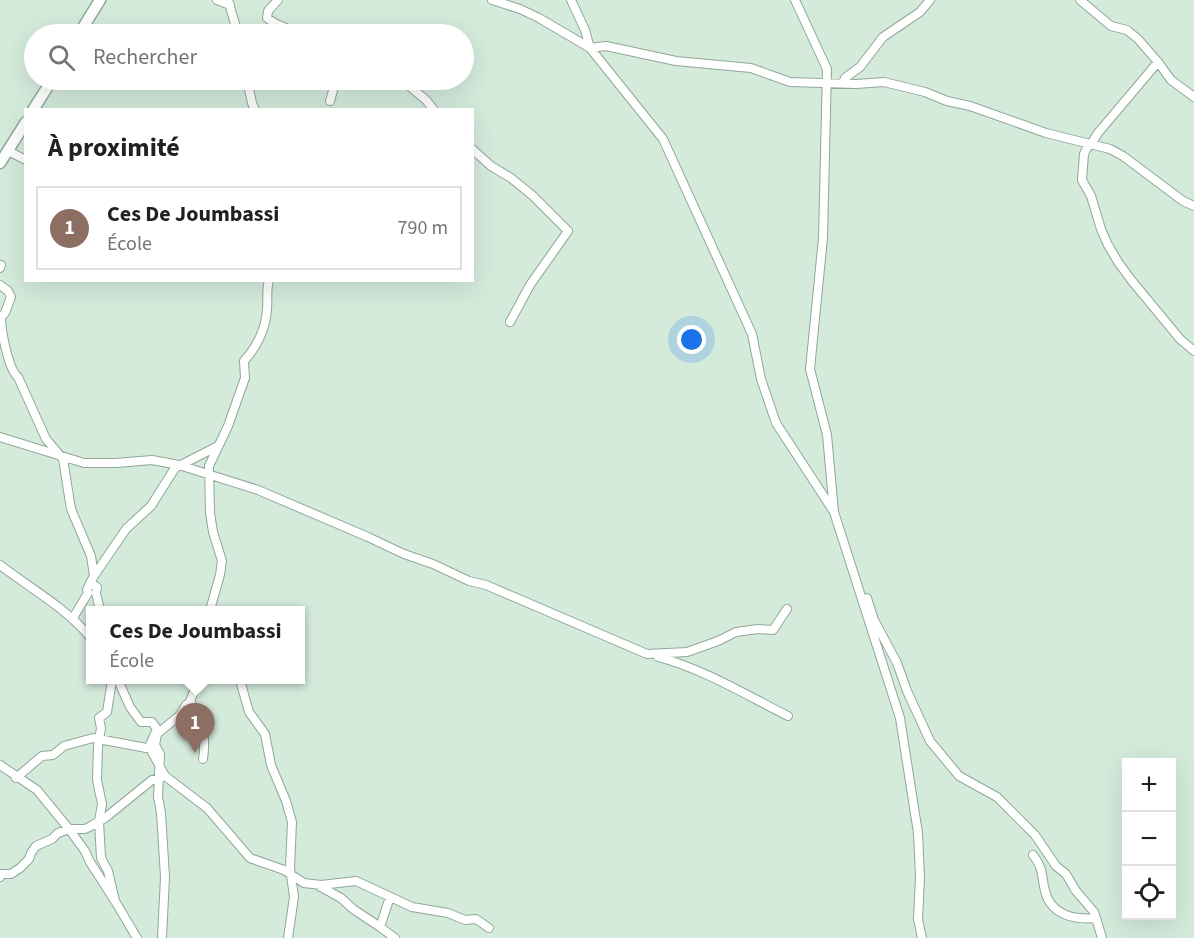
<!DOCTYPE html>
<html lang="fr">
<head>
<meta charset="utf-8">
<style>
  :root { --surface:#fff; --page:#f2f2f2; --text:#202124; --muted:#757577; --line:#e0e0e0; --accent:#bf3262 }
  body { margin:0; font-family:"Source Sans 3",sans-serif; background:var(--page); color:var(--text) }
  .controls { position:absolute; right:18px; bottom:18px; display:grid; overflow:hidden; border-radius:0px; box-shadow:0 6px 24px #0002 }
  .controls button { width:54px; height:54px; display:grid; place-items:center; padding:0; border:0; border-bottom:2px solid var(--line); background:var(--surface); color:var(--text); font:30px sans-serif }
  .you { position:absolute; left:692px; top:340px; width:21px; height:21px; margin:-15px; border:4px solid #fff; border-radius:50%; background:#1a73e8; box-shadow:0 0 0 9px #1a73e833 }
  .badge { display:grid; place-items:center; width:39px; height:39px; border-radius:50%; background:var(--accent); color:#fff; font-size:20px; font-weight:700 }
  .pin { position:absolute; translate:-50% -50px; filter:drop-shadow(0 2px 3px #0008) }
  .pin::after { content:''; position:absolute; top:32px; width:21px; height:18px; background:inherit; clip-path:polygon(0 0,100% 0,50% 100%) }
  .popup { position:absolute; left:86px; top:606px; width:219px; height:78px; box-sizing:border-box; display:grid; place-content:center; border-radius:0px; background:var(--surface); filter:drop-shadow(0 2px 4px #0005); font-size:20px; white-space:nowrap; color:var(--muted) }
  .popup b { font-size:22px; color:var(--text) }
  .popup::after { content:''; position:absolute; left:50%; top:100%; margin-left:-12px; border:12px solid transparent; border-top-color:var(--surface) }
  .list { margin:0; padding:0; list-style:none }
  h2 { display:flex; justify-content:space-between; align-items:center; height:78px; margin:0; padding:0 24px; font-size:26px }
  h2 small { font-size:20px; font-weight:400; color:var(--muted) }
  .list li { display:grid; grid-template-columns:39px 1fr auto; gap:18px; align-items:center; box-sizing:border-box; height:84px; margin:0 12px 12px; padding:0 12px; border:2px solid var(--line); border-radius:0px }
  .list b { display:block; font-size:22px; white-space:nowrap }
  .list p { margin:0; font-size:20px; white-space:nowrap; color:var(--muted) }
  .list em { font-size:20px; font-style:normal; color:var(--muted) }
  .icon { flex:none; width:33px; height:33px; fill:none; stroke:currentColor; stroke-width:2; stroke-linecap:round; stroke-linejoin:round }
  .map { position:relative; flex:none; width:1194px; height:938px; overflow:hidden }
  .search { position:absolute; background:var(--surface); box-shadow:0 6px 24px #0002; left:24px; top:24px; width:450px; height:66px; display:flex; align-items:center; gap:15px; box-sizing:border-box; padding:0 21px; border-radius:33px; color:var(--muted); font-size:22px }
  .panel { position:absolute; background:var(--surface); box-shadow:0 6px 24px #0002; left:24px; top:108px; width:450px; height:174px; border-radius:0px }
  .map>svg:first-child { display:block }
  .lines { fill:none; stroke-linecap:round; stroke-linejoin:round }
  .minor-casing { stroke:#90a798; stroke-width:10 }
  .major-casing { stroke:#90a798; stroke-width:13 }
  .minor { stroke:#fff; stroke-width:8 }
  .major { stroke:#fff; stroke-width:10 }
</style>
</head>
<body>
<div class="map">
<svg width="1194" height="938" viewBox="0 0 1194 938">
  <rect width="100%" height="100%" fill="#d4ebdc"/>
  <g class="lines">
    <!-- minor casing -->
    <g class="minor-casing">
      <path id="minor" d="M217,0L230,5
        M228,0L238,34
        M278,0L268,11L267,18L276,24L298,33L320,34
        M492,0L520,9L539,18L590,48L606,46L676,61L751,68L790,82L856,84L884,82L925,92L947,101L970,106L1046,133L1110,149L1123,156L1183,201L1194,206
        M571,0L585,30L590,48L663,139L752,334L761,379L776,423L834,512L900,718L918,833L920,877L918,919L922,938
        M795,0L827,69L823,238L810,369L827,435L834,512
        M1080,0L1111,26L1127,30L1138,39L1158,62L1098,133L1091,144
        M1158,62L1171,80L1194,97
        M247,80L252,103L255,110
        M402,80L426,100L434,110
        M843,83L845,78L860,67L883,37L920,12L930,0
        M330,101L336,80
        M1089,144L1084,154L1082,180L1091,196L1101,229L1108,245L1118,262L1132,281L1180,339L1194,351
        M472,149L491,166L511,178L533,196L568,231L530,285L510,322
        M8,151L26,160
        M0,268L1,265
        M0,285L8,291L11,297L5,313L1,317C1,330 8,369 18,377L46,439L63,459L71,509L91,556L94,576L90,583L97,587L96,593L100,610
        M0,437L84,463H116L152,460L179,465L258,490L368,537L404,554L433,564L469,581L486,585L647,654L687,652L718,641L736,632L758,629L773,630L787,609
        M0,565C31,589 65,607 90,637
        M94,576L126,529L151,506L175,468L216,447
        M867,598L874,620L897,663L907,691L930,741L959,776L997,797L1035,835L1056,866L1066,874L1076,891L1094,912L1096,918
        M210,610L220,575L222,561L213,532L210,513L209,466L228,426L245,378L244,361C257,347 266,328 267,309C268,299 266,290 269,280
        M73,618L88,593L87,590L90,583
        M658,657C704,669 746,695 788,716
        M112,680L107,712L99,718L101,728L98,746L97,780L102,804L99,821L101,858L108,871L115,901
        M118,680L130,707L141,722H152L157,729L150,745L152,752L165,776L207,808L250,858L284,870L304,883L321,885L356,881L412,907L448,913L465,920L476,919L489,928
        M198,680L190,702C203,719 206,739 203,759
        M240,680L249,712L265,734L271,765L286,801L292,822L290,868L294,897L288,938
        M0,765L37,790L69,829L85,851L90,862L115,901L137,938
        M16,778L42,756L53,755L64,746L93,738L152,749
        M1033,855C1044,869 1041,875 1045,891C1051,915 1074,920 1096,918L1102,938
        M0,877L2,874H11L20,868L29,859L31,853L36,846L52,839L58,833L69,829H85L91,826L105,818L152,780L163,777
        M319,886L341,898L353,909L380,927
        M390,897L380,927L395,938
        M162,938L165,877L161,813L158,797L160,754L155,745L157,734L180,715L186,705L190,702"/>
    </g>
    <!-- major casing -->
    <g class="major-casing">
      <path id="major" d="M79,34L100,0
        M33,110L52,80
        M0,163L26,122"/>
    </g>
    <!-- minor -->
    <use href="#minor" class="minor"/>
    <!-- major -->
    <use href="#major" class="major"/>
  </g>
</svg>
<div class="controls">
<button>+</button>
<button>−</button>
<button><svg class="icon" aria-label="locate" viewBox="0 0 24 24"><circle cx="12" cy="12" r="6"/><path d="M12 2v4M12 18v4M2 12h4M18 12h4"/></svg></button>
</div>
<div class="you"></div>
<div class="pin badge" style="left:195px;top:753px;background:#8d6e63">1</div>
<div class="popup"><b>Ces De Joumbassi</b>École</div>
<div class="search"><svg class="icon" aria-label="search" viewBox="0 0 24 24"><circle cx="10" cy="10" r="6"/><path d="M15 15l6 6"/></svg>Rechercher</div>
<section class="panel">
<h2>À proximité<small></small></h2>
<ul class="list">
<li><span class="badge" style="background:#8d6e63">1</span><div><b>Ces De Joumbassi</b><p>École</p></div><em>790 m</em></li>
</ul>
</section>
</div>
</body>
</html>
